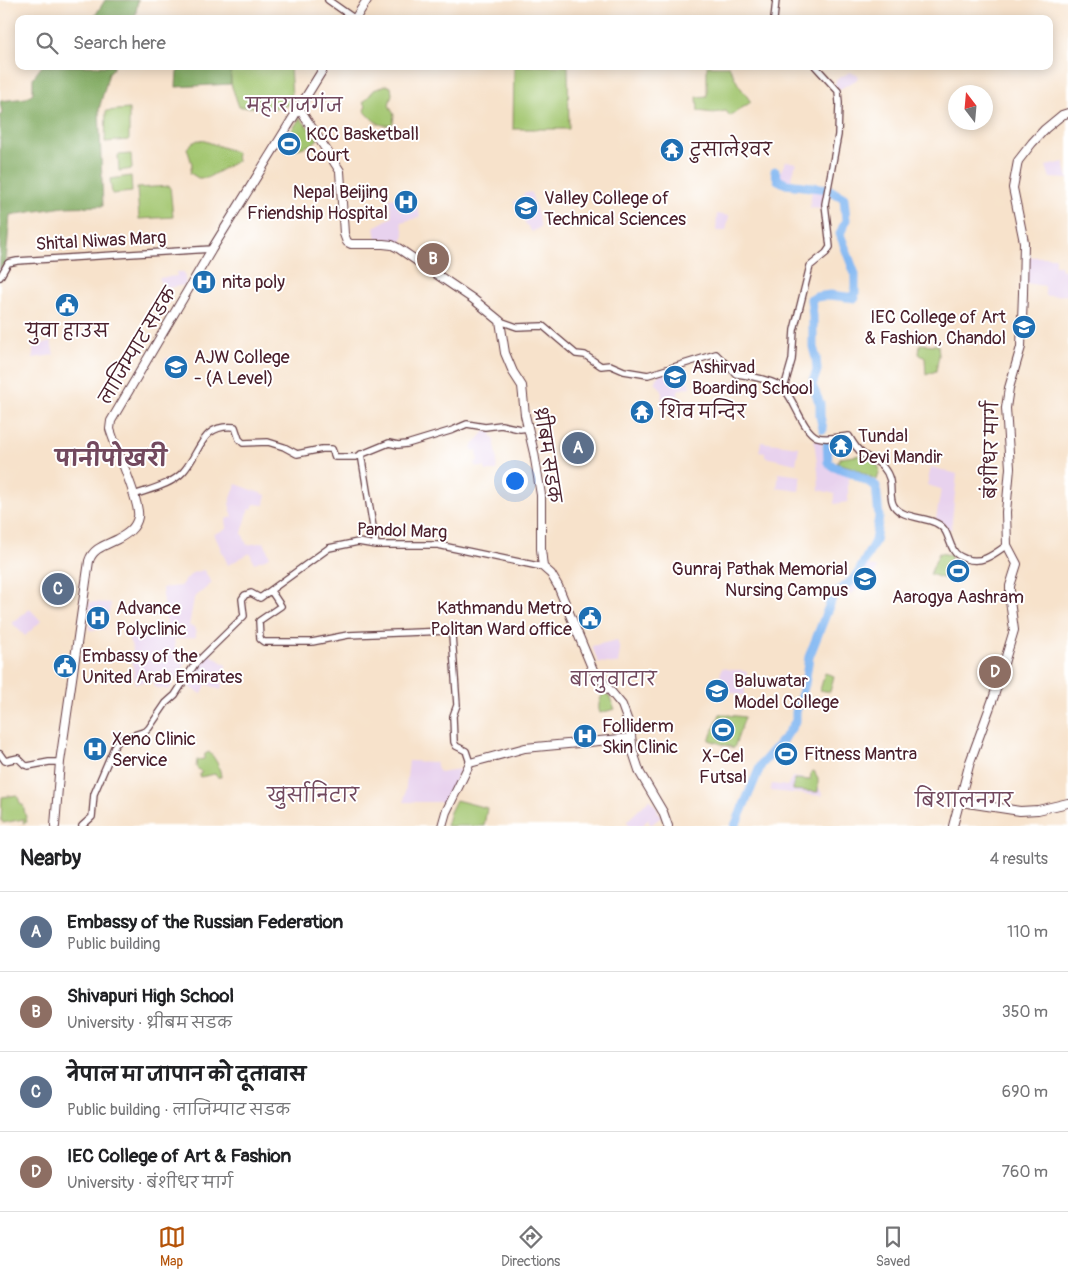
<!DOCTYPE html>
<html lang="en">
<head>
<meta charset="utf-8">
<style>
  :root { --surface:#fff; --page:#f2f2f2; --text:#202124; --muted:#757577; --line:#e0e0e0; --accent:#b45309 }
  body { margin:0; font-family:Pangolin,"Playpen Sans Deva",sans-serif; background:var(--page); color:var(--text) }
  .compass { position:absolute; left:948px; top:85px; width:45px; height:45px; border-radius:50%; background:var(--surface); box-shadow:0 2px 12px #0003; rotate:344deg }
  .you { position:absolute; left:514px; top:480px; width:18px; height:18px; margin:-12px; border:4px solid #fff; border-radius:50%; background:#1a73e8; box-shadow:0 0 0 8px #1a73e833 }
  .badge { display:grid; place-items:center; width:32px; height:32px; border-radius:50%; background:var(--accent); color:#fff; font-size:16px; font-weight:700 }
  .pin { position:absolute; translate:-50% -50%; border:2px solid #fff; box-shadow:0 1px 5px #0006 }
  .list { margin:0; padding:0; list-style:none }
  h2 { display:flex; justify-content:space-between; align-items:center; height:65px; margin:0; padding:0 20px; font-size:21px }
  h2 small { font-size:16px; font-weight:400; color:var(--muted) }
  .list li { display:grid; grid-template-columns:32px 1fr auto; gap:15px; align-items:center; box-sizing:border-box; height:80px; padding:0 20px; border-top:1px solid var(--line) }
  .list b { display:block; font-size:19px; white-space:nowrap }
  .list p { margin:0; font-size:16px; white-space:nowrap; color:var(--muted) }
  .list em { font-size:16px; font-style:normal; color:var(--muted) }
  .icon { flex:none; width:28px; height:28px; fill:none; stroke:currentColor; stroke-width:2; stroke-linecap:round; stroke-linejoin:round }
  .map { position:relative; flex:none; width:1068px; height:826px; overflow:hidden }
  .search { position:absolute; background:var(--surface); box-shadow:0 2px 12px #0003; left:15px; right:15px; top:15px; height:55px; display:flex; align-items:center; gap:12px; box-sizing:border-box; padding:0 18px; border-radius:10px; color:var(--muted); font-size:19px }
  .sheet { height:385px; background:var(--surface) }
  nav { display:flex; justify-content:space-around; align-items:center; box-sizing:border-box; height:70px; border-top:1px solid var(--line); background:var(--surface); font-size:14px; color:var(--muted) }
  nav a { display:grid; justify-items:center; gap:2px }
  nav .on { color:var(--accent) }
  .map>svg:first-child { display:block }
  .built { fill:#e8d2ee }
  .green { fill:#a3c670; stroke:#76724e }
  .forest { fill:#82ab62; stroke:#666546 }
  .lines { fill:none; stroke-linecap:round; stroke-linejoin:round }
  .river { stroke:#83b8f2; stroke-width:9 }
  .minor-casing { stroke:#643c43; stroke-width:8 }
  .major-casing { stroke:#643c43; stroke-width:10 }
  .minor { stroke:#fff; stroke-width:5.5 }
  .major { stroke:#fff; stroke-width:8 }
  .labels { text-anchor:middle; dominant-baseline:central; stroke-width:4; stroke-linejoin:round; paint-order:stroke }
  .poi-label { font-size:18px; fill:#4a1f2b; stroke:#fff; text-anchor:start }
  .street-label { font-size:18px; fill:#4a1f2b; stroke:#fff }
  .neighbourhood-label { font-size:19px; fill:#72495e; stroke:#fff }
  .district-label { font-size:22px; font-weight:bold; fill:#72495e; stroke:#fff }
</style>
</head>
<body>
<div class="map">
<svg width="1068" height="826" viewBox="0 0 1068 826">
  <rect width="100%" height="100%" fill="#fff"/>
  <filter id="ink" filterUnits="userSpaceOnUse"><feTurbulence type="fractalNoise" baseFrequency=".02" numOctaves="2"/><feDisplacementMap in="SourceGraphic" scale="10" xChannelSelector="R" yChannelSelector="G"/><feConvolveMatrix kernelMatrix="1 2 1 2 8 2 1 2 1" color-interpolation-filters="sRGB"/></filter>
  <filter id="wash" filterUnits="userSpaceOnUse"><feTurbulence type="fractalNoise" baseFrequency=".0096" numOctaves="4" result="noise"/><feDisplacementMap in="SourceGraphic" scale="20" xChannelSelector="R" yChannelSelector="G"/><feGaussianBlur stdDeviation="1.12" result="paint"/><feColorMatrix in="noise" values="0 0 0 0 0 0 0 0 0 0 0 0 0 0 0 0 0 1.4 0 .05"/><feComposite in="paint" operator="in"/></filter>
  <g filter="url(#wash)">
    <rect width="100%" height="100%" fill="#f7e2cb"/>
    <!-- built -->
    <path class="built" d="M850,72L859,76L856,80L840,89L835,85L836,80Z
      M786,161L796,163L790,184L780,181L778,176Z
      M1064,162L1068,179L1050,178L1046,166Z
      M812,187L826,189L822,209L810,208Z
      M531,192L540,223V227L532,232L525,223V216H517L514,201L523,199V194Z
      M396,198L400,211L418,207L420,217L401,222L404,233L402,243L386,239L376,240L374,227L392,217L389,199Z
      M717,214L729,216L726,231H716Z
      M1027,257H1055V265H1060L1061,270L1068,269V295L1045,296V286L1025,283Z
      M177,272H184L186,285L162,289L159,278L177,276Z
      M51,342L54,355L33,358V346Z
      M181,354L186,375L170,377L165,359Z
      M679,366L688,379L690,387L678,390L679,411L673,413L661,410L662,390L655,382L659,374Z
      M486,430H491L492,437L494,438L497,458L496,471H486L485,467H476L475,462L478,461L477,450L474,451L471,448Z
      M814,440L821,441L825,462L830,469L850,475L848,484V502L834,504L835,494L819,490L818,471Z
      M761,442L799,447L796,464L765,457V453L759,452Z
      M931,467L957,474L951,530L936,519L941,489L927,485Z
      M779,473L801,476L799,491L777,488Z
      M236,484L266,495L264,505L254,504L252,509H249L242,533L247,545L264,542L270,557L254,563L250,553L228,565L214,534L227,529L226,519L233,517L229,504Z
      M865,564L877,568L870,584L863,583L858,579L861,583L860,587L850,595L846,586L858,577Z
      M204,570L212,583L194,598L189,626L195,627L196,637L174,639L177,660L189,658L169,690L154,687L152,680L135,684L132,659L133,649L128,637L131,636L130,632L167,626L162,588L180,586L192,573Z
      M89,602L111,603L105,629L89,630Z
      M30,609L41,621L25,636L12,623Z
      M617,640L620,650L618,664L598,662L592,646Z
      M208,653L226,665L221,690L206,684L202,694L184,684L196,665Z
      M722,668L733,670H742V671L747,672L744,696L717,688Z
      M409,761L436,762L439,772L460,769L446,802H404Z
      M792,777L815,780L823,796L770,791L772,784L787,786Z
      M650,799L658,810L652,816L658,811L662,816L651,825L648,821L650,819L649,818L642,826H629L627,821Z"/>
    <!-- green -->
    <path class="green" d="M230,66H290L292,98L289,105L276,108L239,107L231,84Z
      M514,66H568L569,129H513Z
      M707,66H729L738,84L751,102L730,116L726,111L713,113L698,111L697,97L707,96Z
      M386,85L391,87L392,94L389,105L394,115L393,123C382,130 371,119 364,110L366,106L363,103L374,90Z
      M129,109V140L105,142L106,111Z
      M300,118L318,139L311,145L286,152L282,145Z
      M198,140L205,141L236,152L237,161L207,178H198L190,173L192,164L187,148L192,143Z
      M131,154L132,169L119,171L118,155Z
      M131,176L132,192L112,194L110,179Z
      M170,186L173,217L139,219L137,188Z
      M920,344L938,345L939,355L936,371L926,375L925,358L919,354Z
      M861,455L876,462L880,470L877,480L851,467L837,463L840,458Z
      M939,553L952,555L945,579L930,574Z
      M825,673L834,676L830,692L820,690Z
      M604,693L609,696L615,709L600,713C597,707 600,697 604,693Z
      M720,714L745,717L734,748L709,740Z
      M209,752C215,758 220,766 221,777H217L215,774L200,777L199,774L202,773L196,767L197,760L204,759L205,754Z
      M814,771L818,778V792L793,790L794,779L810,780L811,772Z
      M17,795L21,805H23L27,822L23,823L24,819L3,823L1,819L2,797Z
      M456,800L487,808L484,826H446L450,812Z"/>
    <!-- forest -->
    <path class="forest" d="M105,0H138L135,19H93Z
      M42,66H115L109,73L99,109L103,206L64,207L10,215L6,261L0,269V115L2,114L0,101L26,98L33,93V78Z
      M230,66L231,84L176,87L177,72L185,67Z"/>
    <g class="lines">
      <!-- river -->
      <path class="river" d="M775,171L778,180L786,184L828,189L844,198L846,220L840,234L855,274V293
        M816,297L830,295L855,298
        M811,299L813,316V347L816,358L817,370L812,385L820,404V416L823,429
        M735,826L761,765L786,736L796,721V712L805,684L809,657L833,596L856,577L875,541L879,517L876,486L851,472L834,467L828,462L827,441"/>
    </g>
  </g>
  <g filter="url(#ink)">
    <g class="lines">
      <!-- minor casing -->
      <g class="minor-casing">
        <path id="minor" d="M328,0L355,19
          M774,19L776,0
          M0,277L8,263L17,261L212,249
          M500,321L517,327L543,326L576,354L585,355L601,366L610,365L624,371L648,375L716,354L736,374C746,375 778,381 784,389C795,401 803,431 817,437C826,440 840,437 849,436C853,443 857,450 863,454C870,459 878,461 883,467C896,482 887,495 894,506C902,518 924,517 936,523C949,529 947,540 954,551C957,556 961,557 966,559C983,564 994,554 1007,545
          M784,388L792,360L794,330L810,266L826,253L830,247L825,204L838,135L839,103L838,91L815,66
          M361,454L376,545
          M134,495C150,489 171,485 183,472C201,452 201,423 235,427L239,439L243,443L268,442L284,447L297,454L322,449H332L335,457H355L389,443L398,445L407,444L453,430L467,424L485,427L501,425L520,429L529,428
          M271,591L281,606L259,621L260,639L264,642H312L348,635L446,631L452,635L457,705L453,716L454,742L456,746L466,751L470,763
          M0,754L5,761L18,758L25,765L28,766L49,762H60
          M82,826L92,817L94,794L115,745L121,739L146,731L149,728L166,703L175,695L195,664L244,616L242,599L245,595L251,593L260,598L329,548L358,542L376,545H438L543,567"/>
      </g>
      <!-- major casing -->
      <g class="major-casing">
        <path id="major" d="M355,19L367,0
          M299,108L340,171L344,234L347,242L351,244H383L392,245L398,248L473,299L500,321L505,353L513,372L522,386L525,415L534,453L541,495V549L543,567L551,574L558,586L593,670L622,705L630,727L633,752L640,773L663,812L668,826
          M961,802L1020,811L1038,810L1068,803
          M55,826L60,762L89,561C93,548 106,545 118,539C127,534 136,528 138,517C141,503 115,447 110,429L111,421L212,249L325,66
          M442,826L446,812L470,763L525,748L631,738
          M953,826L970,762L994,696L1014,630L1010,601V586L1017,564L1007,545L1006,512L1010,468L1006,408L1009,388L1021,347L1023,293L1024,242L1013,188L1018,161L1032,143L1045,129L1062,115L1068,113"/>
      </g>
      <!-- minor -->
      <use href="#minor" class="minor"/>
      <!-- major -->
      <use href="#major" class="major"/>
    </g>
  </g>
  <!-- icons -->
  <defs>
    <g id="stadium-disc" transform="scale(1.25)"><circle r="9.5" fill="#1f6fb2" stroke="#fff"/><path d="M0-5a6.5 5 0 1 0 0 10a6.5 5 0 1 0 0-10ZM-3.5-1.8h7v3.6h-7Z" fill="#fff"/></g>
    <g id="temple-disc" transform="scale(1.25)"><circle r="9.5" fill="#1f6fb2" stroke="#fff"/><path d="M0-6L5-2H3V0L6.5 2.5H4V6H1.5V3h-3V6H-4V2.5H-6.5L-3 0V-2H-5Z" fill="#fff"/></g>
    <g id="hospital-disc" transform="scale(1.25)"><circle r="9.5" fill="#1f6fb2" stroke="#fff"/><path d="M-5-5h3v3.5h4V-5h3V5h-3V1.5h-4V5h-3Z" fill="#fff"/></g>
    <g id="university-disc" transform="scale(1.25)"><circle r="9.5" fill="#1f6fb2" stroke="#fff"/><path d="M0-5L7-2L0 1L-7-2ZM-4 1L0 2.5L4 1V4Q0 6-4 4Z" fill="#fff"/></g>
    <g id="civic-disc" transform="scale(1.25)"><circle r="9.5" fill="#1f6fb2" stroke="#fff"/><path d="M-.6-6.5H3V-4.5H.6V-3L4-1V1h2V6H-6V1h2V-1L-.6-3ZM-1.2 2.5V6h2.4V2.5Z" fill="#fff"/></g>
  </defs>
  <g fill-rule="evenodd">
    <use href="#stadium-disc" x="289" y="144"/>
    <use href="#temple-disc" x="672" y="150"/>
    <use href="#hospital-disc" x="406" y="202"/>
    <use href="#university-disc" x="526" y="208"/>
    <use href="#hospital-disc" x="204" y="282"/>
    <use href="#civic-disc" x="67" y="305"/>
    <use href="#university-disc" x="1024" y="327"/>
    <use href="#university-disc" x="176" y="367"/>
    <use href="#university-disc" x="675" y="377"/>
    <use href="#temple-disc" x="642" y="412"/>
    <use href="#temple-disc" x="841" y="446"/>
    <use href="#stadium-disc" x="958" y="571"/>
    <use href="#university-disc" x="865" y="579"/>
    <use href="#hospital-disc" x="98" y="618"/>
    <use href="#civic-disc" x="590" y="618"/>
    <use href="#civic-disc" x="65" y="666"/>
    <use href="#university-disc" x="717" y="691"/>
    <use href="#stadium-disc" x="723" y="730"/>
    <use href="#hospital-disc" x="585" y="736"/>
    <use href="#hospital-disc" x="95" y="749"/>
    <use href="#stadium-disc" x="786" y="754"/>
  </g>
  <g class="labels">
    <!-- poi labels -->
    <g class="poi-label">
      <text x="306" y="134">KCC Basketball<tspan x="306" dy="21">Court</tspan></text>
      <text x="690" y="150">टुसालेश्वर</text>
      <text x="388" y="192" text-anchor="end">Nepal Beijing<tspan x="388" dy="21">Friendship Hospital</tspan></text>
      <text x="544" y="198">Valley College of<tspan x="544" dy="21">Technical Sciences</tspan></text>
      <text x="222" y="282">nita poly</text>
      <text x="1006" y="317" text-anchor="end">IEC College of Art<tspan x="1006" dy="21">&amp; Fashion, Chandol</tspan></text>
      <text x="67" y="331" text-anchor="middle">युवा हाउस</text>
      <text x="194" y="357">AJW College<tspan x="194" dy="21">- (A Level)</tspan></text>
      <text x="692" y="367">Ashirvad<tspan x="692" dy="21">Boarding School</tspan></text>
      <text x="660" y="412">शिव मन्दिर</text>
      <text x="858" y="436">Tundal<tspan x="858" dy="21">Devi Mandir</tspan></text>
      <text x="848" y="569" text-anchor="end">Gunraj Pathak Memorial<tspan x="848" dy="21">Nursing Campus</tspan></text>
      <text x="958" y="597" text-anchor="middle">Aarogya Aashram</text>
      <text x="116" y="608">Advance<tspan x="116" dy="21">Polyclinic</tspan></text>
      <text x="572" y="608" text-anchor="end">Kathmandu Metro<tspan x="572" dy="21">Politan Ward office</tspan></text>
      <text x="82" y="656">Embassy of the<tspan x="82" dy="21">United Arab Emirates</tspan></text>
      <text x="734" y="681">Baluwatar<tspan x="734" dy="21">Model College</tspan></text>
      <text x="602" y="726">Folliderm<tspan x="602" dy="21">Skin Clinic</tspan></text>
      <text x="112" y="739">Xeno Clinic<tspan x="112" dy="21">Service</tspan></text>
      <text x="804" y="754">Fitness Mantra</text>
      <text x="723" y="756" text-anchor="middle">X-Cel<tspan x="723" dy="21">Futsal</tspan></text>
    </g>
    <!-- street labels -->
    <g class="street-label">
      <text transform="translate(101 241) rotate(-3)">Shital Niwas Marg</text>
      <text transform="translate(138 346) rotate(-59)">लाजिम्पाट सडक</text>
      <text transform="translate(992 450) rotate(-89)">बंशीधर मार्ग</text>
      <text transform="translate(547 455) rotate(81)">थ्रीबम सडक</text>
      <text transform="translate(402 531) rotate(2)">Pandol Marg</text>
    </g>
    <!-- neighbourhood labels -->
    <g class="neighbourhood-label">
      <text x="294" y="106">महाराजगंज</text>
      <text x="613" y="680">बालुवाटार</text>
      <text x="313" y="796">खुर्सानिटार</text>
      <text x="964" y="801">बिशालनगर</text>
    </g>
    <!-- district labels -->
    <g class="district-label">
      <text x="111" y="459">पानीपोखरी</text>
    </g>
  </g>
</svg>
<svg class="compass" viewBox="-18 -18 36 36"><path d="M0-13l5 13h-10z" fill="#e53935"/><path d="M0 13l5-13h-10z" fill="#757577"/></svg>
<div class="you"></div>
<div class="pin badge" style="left:578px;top:448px;background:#5c6f8a">A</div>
<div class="pin badge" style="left:433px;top:259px;background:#8d6e63">B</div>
<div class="pin badge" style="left:58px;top:589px;background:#5c6f8a">C</div>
<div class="pin badge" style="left:995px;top:672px;background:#8d6e63">D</div>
<div class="search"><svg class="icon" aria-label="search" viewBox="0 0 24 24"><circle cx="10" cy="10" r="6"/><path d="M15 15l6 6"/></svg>Search here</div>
</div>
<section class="sheet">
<h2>Nearby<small>4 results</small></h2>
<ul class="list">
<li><span class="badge" style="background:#5c6f8a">A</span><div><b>Embassy of the Russian Federation</b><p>Public building</p></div><em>110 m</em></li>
<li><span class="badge" style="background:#8d6e63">B</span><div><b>Shivapuri High School</b><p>University · थ्रीबम सडक</p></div><em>350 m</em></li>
<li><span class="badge" style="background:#5c6f8a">C</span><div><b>नेपाल मा जापान को दूतावास</b><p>Public building · लाजिम्पाट सडक</p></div><em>690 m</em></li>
<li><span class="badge" style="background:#8d6e63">D</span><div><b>IEC College of Art &amp; Fashion</b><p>University · बंशीधर मार्ग</p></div><em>760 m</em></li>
</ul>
</section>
<nav>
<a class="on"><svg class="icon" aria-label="map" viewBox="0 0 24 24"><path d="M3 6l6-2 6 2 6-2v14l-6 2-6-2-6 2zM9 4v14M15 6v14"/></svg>Map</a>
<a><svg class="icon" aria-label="directions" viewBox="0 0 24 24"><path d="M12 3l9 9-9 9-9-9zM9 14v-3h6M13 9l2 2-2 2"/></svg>Directions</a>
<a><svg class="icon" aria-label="saved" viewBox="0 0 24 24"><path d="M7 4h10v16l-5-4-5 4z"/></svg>Saved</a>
</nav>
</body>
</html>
